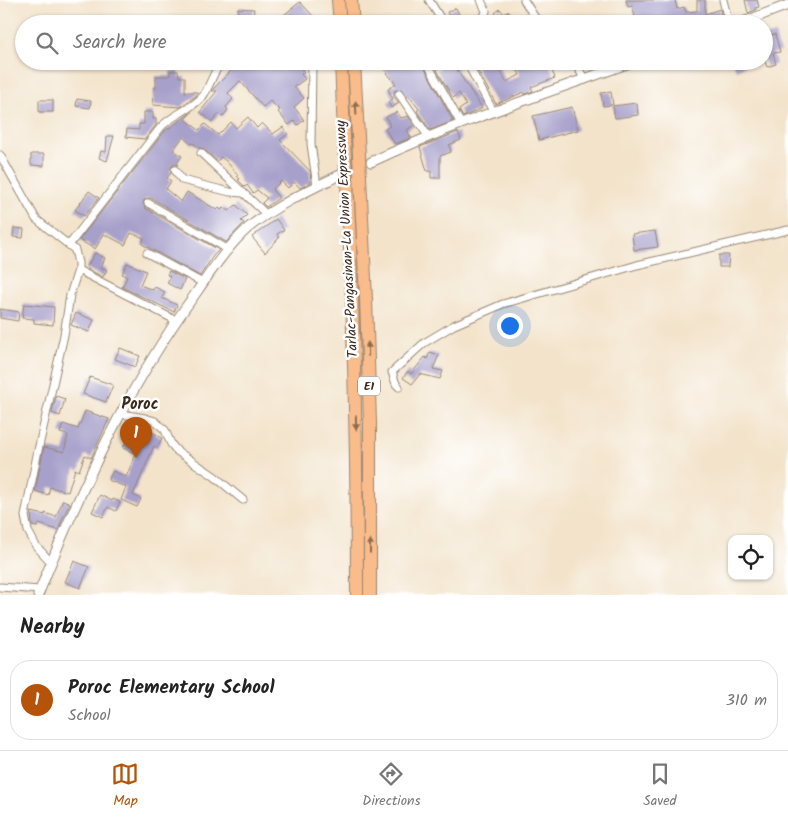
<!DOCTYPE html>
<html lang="en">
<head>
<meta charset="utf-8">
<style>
  :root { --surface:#fff; --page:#f6f6f6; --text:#222; --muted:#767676; --line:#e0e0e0; --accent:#b45309 }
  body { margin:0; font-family:Kalam,sans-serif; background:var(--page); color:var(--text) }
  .controls { position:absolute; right:15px; bottom:15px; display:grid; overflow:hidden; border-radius:10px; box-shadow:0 1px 4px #0004 }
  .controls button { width:45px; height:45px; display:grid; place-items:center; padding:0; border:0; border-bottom:1px solid var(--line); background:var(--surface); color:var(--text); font:25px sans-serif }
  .you { position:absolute; left:509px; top:325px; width:18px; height:18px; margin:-12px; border:4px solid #fff; border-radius:50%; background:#1a73e8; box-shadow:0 0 0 8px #1a73e833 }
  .badge { display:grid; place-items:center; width:32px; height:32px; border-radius:50%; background:var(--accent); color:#fff; font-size:16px; font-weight:700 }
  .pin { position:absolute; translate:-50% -41px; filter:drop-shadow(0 1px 2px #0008) }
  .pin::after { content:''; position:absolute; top:26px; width:18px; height:15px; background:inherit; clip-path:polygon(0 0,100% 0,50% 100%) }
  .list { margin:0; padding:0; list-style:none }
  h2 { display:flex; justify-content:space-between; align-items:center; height:65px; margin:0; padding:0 20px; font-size:21px }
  h2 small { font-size:16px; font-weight:400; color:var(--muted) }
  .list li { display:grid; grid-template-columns:32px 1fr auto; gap:15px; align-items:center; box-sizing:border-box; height:80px; margin:0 10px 10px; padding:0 10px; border:1px solid var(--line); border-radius:20px }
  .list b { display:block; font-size:19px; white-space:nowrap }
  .list p { margin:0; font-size:16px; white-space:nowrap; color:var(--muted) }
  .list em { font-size:16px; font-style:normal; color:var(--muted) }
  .icon { flex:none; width:28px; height:28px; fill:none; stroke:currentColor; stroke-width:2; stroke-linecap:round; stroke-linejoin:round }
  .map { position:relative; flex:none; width:788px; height:595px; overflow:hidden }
  .search { position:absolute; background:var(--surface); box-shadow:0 1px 4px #0004; left:15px; right:15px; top:15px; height:55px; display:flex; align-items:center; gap:12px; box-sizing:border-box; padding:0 18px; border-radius:28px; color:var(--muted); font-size:19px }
  .sheet { height:155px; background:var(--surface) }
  nav { display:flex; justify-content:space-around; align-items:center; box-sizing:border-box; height:70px; border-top:1px solid var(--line); background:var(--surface); font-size:14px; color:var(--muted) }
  nav a { display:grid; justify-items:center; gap:2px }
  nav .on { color:var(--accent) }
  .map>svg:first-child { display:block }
  .building { fill:#a7a0cb }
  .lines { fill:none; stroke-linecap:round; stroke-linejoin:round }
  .minor-casing { stroke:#978674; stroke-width:9 }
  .tertiary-casing { stroke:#978674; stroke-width:11 }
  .motorway-casing { stroke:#978674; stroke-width:14 }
  .minor { stroke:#fff; stroke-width:7 }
  .tertiary { stroke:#fff; stroke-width:9 }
  .motorway { stroke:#f9bc8a; stroke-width:12 }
  .motorway-bridge-casing { stroke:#978674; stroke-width:14; stroke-linecap:butt }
  .motorway-bridge { stroke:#f9bc8a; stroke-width:12 }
  .oneway { fill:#906c4f }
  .labels { text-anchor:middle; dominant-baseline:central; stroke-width:5; stroke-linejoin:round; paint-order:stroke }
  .shield { fill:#fff; stroke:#766a62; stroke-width:1 }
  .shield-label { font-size:12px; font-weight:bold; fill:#3b2a1e }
  .street-label { font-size:14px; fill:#3b2a1e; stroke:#fff }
  .quarter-label { font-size:16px; font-weight:bold; fill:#3b2a1e; stroke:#fff }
</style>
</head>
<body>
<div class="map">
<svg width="788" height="595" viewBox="0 0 788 595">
  <rect width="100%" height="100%" fill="#fff"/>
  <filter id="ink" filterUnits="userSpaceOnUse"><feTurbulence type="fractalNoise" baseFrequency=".02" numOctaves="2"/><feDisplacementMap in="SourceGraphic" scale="10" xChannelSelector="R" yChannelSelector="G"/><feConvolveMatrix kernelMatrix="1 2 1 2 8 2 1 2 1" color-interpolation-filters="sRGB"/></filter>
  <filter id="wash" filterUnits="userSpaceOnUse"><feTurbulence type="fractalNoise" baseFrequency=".0096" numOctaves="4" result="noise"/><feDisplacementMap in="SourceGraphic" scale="20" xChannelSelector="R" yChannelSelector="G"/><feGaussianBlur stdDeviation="1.12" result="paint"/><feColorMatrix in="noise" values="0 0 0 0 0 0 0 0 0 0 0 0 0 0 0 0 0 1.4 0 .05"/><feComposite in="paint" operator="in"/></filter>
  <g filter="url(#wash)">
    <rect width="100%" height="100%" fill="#f3e3ca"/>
    <g id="blocks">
      <!-- building -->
      <path class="building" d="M626,0H675L677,9L684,7L686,12L697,11V0H705V14L720,9L721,15H719L721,22L714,24H637L632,6L628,7Z
        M745,0H757L759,7L755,8L756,10L748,13Z
        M300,2L315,18L308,24H268L277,15L280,18Z
        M238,8L254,9L253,18H243V24H226V16L238,17Z
        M456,8L464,24H453L447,12Z
        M500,9L504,14L509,11L515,20L526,14L533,24H503L495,13Z
        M775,34L780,52L773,53L776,64L767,67L764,59V37Z
        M237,61H295L304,72L301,74L305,79L294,87L304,98L294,107L304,120L298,125L294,121L289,125L278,112L280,110L270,101L263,107L240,81L228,93L233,99L226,107L228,110L222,117L219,114L212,122L200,112L217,91H212L214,88L232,70L230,68Z
        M383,61H421L453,121L430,130L417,111L419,109L409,96L407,97L401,89L394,91V97L399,103L391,108L388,102L393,99L388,89L396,84L383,68L386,66Z
        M438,61H454L459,69L457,70L482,108L463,117L459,110L466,105L459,93L453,98L437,70L441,66Z
        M480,61H496L506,82L520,75L512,61H528L530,66L536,63V64L548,61L555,78L531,87L533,91L525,94L524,92L496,104L474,64Z
        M732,61H757L736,70Z
        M170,71H178L179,77H185V92H197V95L180,107L153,105L154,88H156V76H170Z
        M611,92L613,105L603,106L601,93Z
        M77,99L91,101L90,108L76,106Z
        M39,100H53V112H39Z
        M637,103L638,115L615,118L613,106Z
        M572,107L578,130L539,140L533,116Z
        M144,112H153V119H156V125L145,139L126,137L127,129L139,130V124H144Z
        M192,112L185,119L199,130L205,124L218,135L231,122L236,128L248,117L257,128L262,123L273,134L283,127L288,134L280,140L310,171L311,182L300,188L294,182L288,188L281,181L272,190L279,198L266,207L262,203L267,198L257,190L253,193L247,185L245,187L238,180L240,179L237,176L238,175L227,162L221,157L217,161L204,149L199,148L193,143L191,144L183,137L173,150L182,156L177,163L178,165H174L170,167L171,173L167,178L171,181L166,189L181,202L187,192L217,210L219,208L221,210L224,207L229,211L236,205L247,215L241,221L244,223L226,242L151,198H148L144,200L143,203L145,208L219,250L213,256L200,276L142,244L144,238L131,233L125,245L104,234L95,249L79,240L165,131Z
        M397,112L401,118L408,116L414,125L407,130L411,138L395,144L385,129L390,126L386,117Z
        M458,132L461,140L449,145L451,152L440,156V178H431V171H427L420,147Z
        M107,136H114L107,161L99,158L101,151L106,152Z
        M31,154H44V166L31,165Z
        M89,191L99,198L84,216L75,210Z
        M276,219L284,230L277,234L279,238L265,253L252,237Z
        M14,228L24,229L23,238L13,237Z
        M655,231L658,247L634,250L632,234Z
        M95,253L105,258L101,267L107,270L103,277L86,268Z
        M719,255H729L728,267H719Z
        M127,263L146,271L140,285L153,290L155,287L165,292L162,298L177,305L174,312L122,287L127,277L122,274Z
        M169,271L185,279L180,290L167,283L170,276L167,275Z
        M24,304L54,307L53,325L34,323V319L22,318Z
        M0,309L19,312L18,321L0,318Z
        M76,313L94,320L89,332L71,325Z
        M120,348L140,356L135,367L115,359Z
        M430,352L439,355L433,369L443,371L440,379L420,374L412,384L403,378L408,371L411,374L425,357L427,359Z
        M90,377L113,385L106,402L83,394Z
        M56,396L65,399L60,416L52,413Z
        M85,411L109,419L91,458L85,455L79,471L75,469L68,492L50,487L48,495L35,491L44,447L64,452L68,435L60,433L63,424L78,429Z
        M133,426L148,432L149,430L162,438L157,448L154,446L133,495L141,499L137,507L121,500L126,487L108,480L113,471L126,477L136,454L123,448Z
        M100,495L112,501L113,499L120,502L116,511L108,507L103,517L92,512Z
        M63,500L70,503L65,513L58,530L39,524L38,527L32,526L31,512L45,515V513L56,517Z
        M74,561L89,567L80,588L65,582Z"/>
    </g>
  </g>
  <g filter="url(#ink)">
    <use href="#blocks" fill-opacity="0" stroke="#978674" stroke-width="1"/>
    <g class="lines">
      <!-- minor casing -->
      <g class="minor-casing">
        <path id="minor" d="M429,0L444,24
          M524,0L539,24
          M723,0L729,24
          M473,24L485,15L486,11L481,0
          M312,61L311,144L317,186
          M426,61L461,124
          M466,61L493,111
          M574,61L585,80
          M399,94L428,136
          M201,153L267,215
          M0,155L36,219L75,250L78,263V270L70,295L64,335L37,455L25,516L28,531L36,546L51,562
          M175,170L182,180L230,192L243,193
          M148,203L229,250
          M69,245L161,127C173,114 191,110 203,96C211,85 213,70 223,61
          M147,253L203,283
          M78,270L175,320
          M399,387L396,384L392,372L424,343L454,325L503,304L637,265L788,230
          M121,414L145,418L155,421L165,430L171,444L177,451L214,476L243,500
          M0,587L40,590"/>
      </g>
      <!-- tertiary casing -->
      <g class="tertiary-casing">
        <path id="tertiary" d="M738,24L788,5
          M371,162C457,122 547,93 635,61
          M38,595C80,490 129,384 196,293C211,271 228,246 248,228C275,206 309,190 340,175"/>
      </g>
      <!-- motorway casing -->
      <g class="motorway-casing">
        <path id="motorway" d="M338,0L340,24
          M351,0L353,24
          M341,61L345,160
          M354,61L359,155
          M360,177L366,299L370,422V595
          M347,182C354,320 357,457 357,595"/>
      </g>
      <!-- minor -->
      <use href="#minor" class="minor"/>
      <!-- tertiary -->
      <use href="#tertiary" class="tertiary"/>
      <!-- motorway -->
      <use href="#motorway" class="motorway"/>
      <!-- motorway-bridge casing -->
      <g class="motorway-bridge-casing">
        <path id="motorway-bridge" d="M359,155L360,177
          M345,160L347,182"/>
      </g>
      <!-- motorway-bridge -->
      <use href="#motorway-bridge" class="motorway-bridge"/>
    </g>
    <!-- one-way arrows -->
    <defs><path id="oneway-solid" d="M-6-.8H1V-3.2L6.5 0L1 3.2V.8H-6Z" transform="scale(1.25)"/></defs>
    <g class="oneway">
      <use href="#oneway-solid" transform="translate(356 108) rotate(-93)"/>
      <use href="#oneway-solid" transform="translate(368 349) rotate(-91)"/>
      <use href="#oneway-solid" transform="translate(356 423) rotate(89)"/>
      <use href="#oneway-solid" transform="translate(370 546) rotate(-90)"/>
    </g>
  </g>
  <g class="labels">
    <!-- shield labels -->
    <rect class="shield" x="358" y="376.5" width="22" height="19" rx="4"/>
    <g class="shield-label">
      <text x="369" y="386">E1</text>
    </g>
    <!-- street labels -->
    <g class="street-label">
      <text transform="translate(347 239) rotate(-93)">Tarlac-Pangasinan-La Union Expressway</text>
    </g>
    <!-- quarter labels -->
    <g class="quarter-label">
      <text x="140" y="404">Poroc</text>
    </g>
  </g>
</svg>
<div class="controls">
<button><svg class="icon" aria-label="locate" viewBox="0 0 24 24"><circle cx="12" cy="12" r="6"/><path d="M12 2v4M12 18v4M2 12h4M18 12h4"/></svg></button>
</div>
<div class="you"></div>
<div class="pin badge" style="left:136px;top:458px">1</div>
<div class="search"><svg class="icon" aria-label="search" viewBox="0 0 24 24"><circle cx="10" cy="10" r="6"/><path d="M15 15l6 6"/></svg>Search here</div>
</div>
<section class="sheet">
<h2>Nearby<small></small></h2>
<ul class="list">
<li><span class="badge">1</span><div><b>Poroc Elementary School</b><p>School</p></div><em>310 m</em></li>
</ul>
</section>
<nav>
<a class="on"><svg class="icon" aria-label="map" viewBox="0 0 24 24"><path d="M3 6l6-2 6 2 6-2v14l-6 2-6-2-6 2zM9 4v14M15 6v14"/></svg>Map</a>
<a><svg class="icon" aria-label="directions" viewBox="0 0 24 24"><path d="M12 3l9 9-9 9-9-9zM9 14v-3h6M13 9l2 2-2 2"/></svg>Directions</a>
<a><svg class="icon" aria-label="saved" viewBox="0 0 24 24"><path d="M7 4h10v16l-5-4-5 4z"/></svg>Saved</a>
</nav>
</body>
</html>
